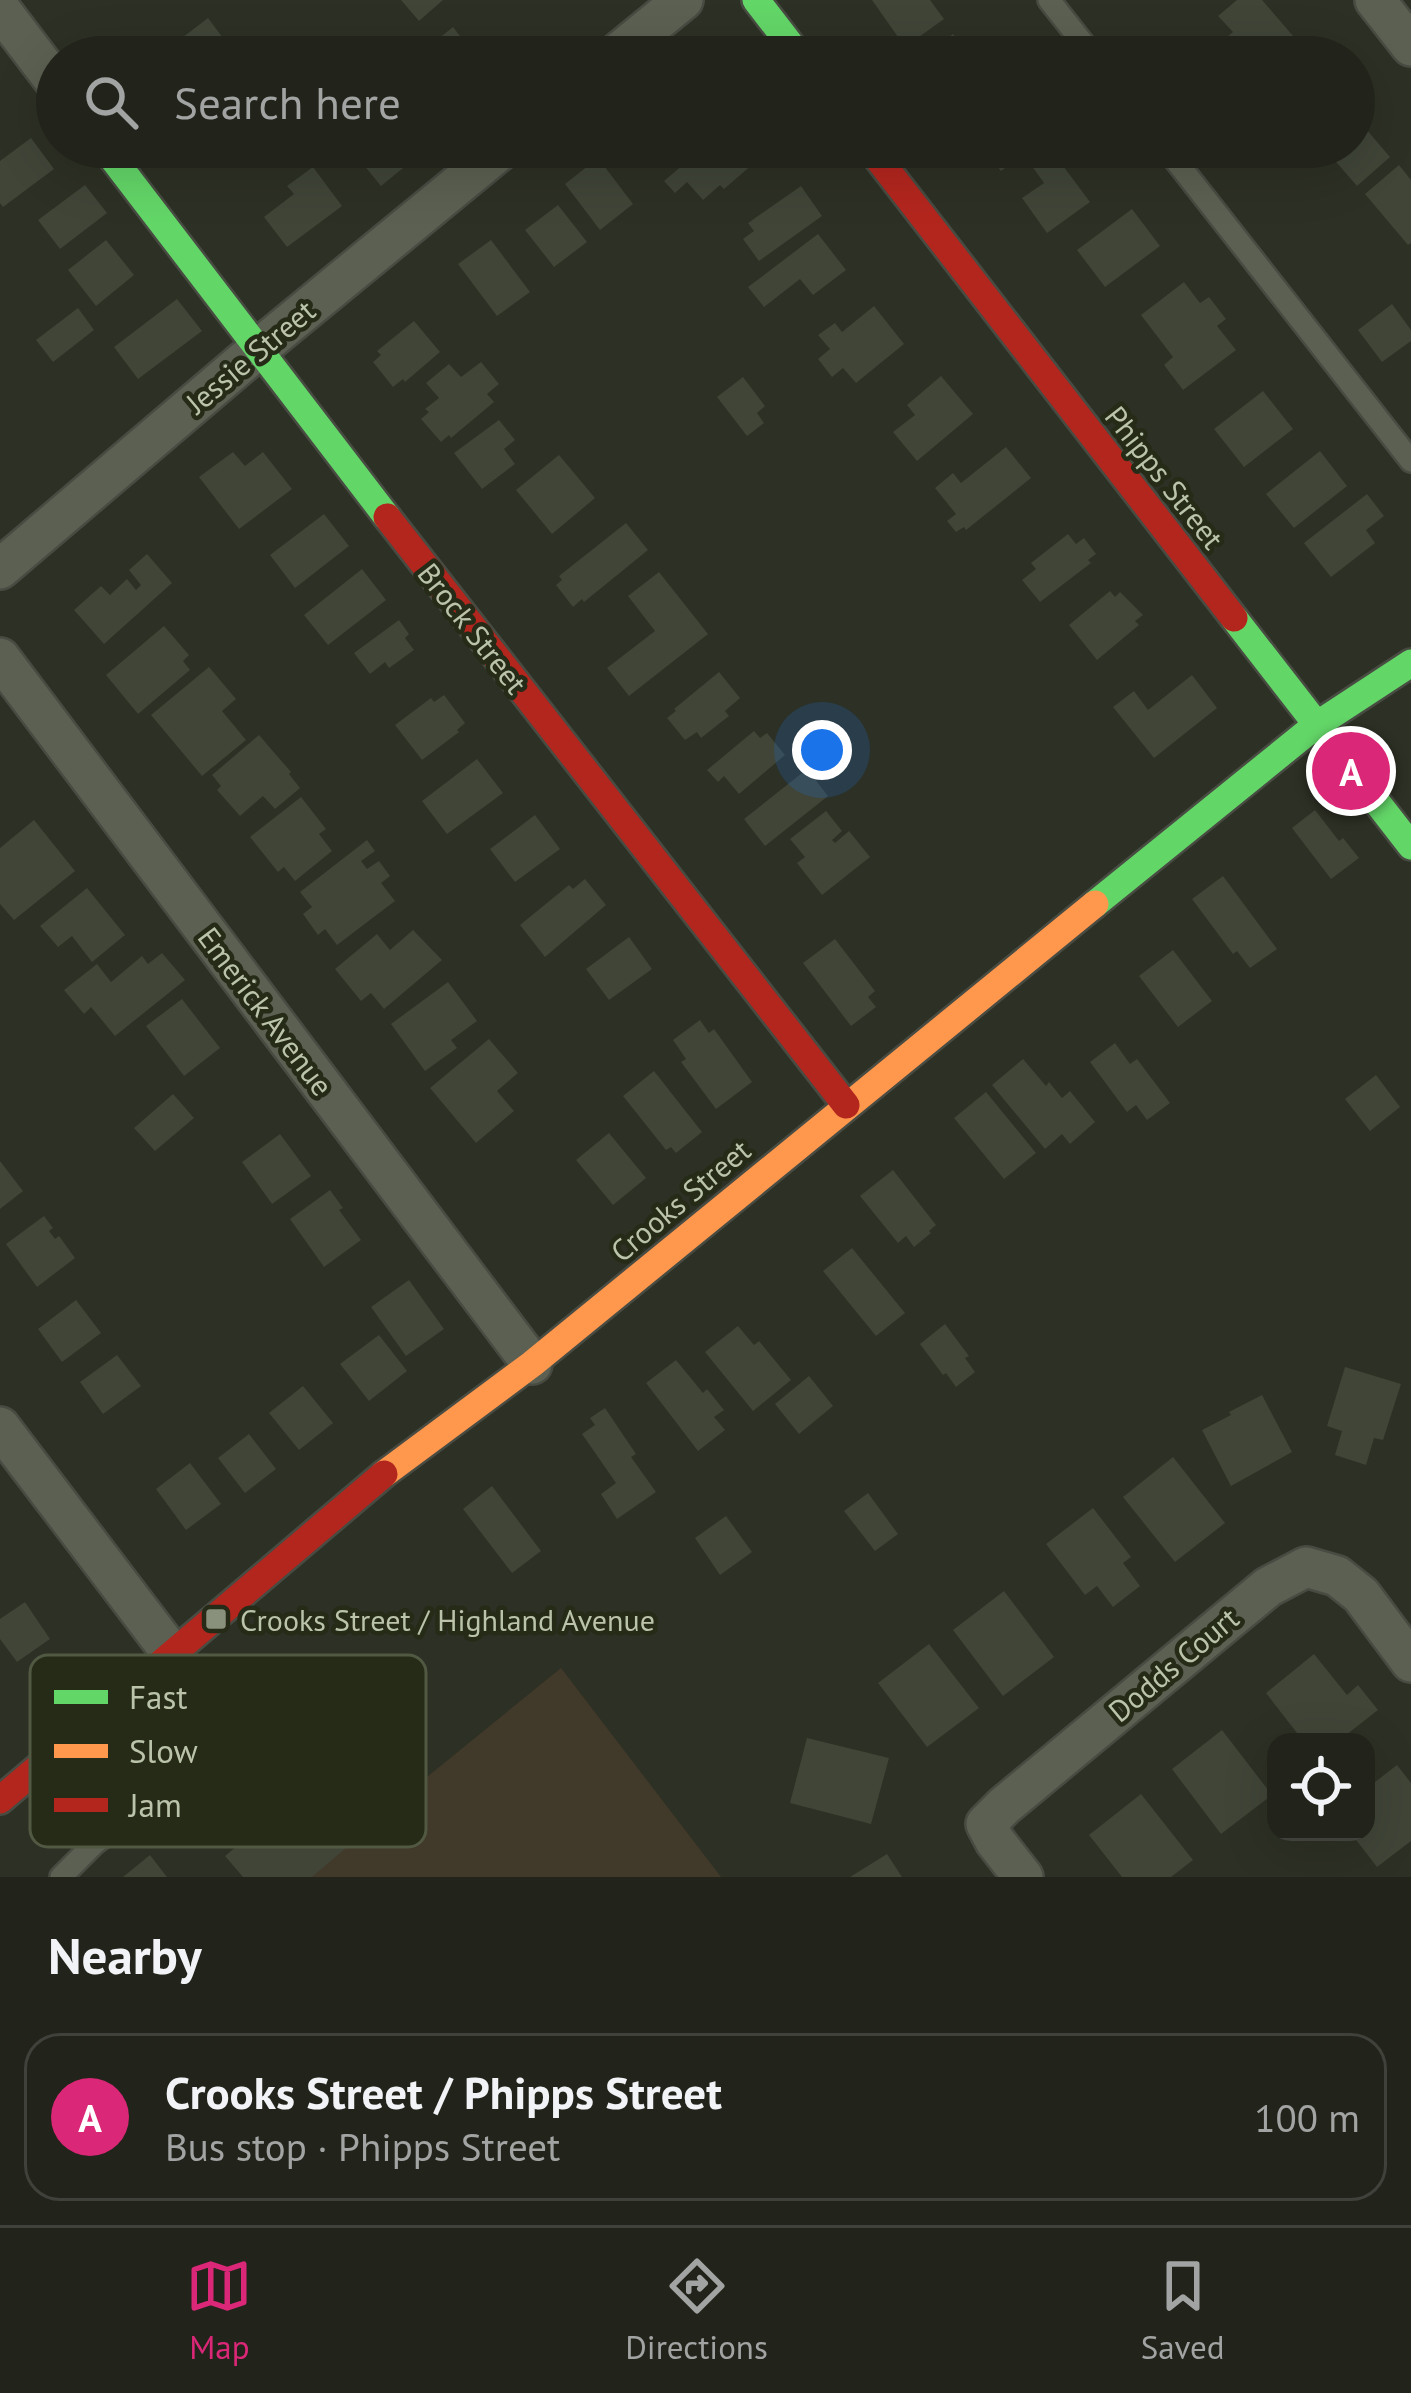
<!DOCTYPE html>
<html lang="en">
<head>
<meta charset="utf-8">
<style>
  :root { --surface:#22241b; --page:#2e3028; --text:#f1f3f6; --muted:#a2a4a3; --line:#3f413a; --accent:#db2777 }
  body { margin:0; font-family:"PT Sans",sans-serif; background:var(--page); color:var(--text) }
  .controls { position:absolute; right:36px; bottom:36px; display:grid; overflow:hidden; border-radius:24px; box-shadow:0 12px 48px #0002 }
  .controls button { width:108px; height:108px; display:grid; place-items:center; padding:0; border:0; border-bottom:3px solid var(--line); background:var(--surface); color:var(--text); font:60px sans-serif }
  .you { position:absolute; left:822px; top:750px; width:42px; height:42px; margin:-30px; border:9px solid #fff; border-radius:50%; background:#1a73e8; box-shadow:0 0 0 18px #1a73e833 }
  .badge { display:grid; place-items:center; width:78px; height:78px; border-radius:50%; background:var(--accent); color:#fff; font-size:39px; font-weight:700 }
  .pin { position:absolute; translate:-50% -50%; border:6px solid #fff; box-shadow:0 3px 12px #0006 }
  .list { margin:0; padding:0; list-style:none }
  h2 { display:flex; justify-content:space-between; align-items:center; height:156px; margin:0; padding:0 48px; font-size:51px }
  h2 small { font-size:39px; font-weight:400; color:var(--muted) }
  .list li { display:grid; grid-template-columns:78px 1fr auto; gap:36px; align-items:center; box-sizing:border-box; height:168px; margin:0 24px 24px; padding:0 24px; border:3px solid var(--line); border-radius:36px }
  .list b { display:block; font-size:45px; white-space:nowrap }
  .list p { margin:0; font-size:39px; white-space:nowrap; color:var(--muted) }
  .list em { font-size:39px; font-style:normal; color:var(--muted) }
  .icon { flex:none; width:66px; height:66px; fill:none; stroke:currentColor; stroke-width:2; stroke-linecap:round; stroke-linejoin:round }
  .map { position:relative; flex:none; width:1411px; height:1877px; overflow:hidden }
  .search { position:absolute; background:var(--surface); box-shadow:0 12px 48px #0002; left:36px; right:36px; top:36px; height:132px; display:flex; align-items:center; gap:30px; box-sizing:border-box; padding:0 42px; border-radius:66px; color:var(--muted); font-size:45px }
  .sheet { height:348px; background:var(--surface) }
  nav { display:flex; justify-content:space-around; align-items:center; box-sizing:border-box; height:168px; border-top:3px solid var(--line); background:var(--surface); font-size:33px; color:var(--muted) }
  nav a { display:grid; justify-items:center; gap:6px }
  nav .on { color:var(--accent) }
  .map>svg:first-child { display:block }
  .green { fill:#413929 }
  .building { fill:#404538 }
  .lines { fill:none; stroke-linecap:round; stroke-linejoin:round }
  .lane-casing { stroke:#484b42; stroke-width:26 }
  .street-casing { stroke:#484b42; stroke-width:44 }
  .fast-casing { stroke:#484b42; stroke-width:32 }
  .slow-casing { stroke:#484b42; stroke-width:32 }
  .jam-casing { stroke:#484b42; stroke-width:32 }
  .lane { stroke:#5b6052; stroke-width:21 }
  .street { stroke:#5b6052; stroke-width:39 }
  .fast { stroke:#63d668; stroke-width:27 }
  .slow { stroke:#ff974d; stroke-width:27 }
  .jam { stroke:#b3261e; stroke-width:27 }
  .poi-dot { fill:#89907c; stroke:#252b17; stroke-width:4.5 }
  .labels { text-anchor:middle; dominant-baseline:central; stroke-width:9; stroke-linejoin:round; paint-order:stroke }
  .street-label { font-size:30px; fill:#bbc4ab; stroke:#252b17 }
  .poi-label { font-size:30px; fill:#bbc4ab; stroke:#252b17; text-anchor:start }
  .key { fill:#252b17; stroke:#525943; stroke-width:3 }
  .key-label { font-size:33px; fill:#bbc4ab }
</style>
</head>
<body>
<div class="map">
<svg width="1411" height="1877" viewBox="0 0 1411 1877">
  <rect width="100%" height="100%" fill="#2d3024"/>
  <!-- green -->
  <path class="green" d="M561,1668L721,1877H304Z"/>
  <!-- building -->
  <path class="building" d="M401,0H443L419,21Z
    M872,0H930L944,19L905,47Z
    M1237,0H1262L1294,37L1282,47L1286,52L1280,57L1271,54L1268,57H1224L1215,47L1233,32L1218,16Z
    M208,18L226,42L207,57H157Z
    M453,27L476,57H436L445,50L437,40Z
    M953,34L970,57H923Z
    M1354,115L1390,157L1357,186L1323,147H1354Z
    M31,138L54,169L3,207L0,203V161Z
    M204,147H250L231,162L226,156L217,163Z
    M349,147H429L381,186Z
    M704,147H765L768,151L724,189L720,185L703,200L687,182L675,193L664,181Z
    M983,147H1034L1001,171Z
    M1049,147L1090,202L1047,233L1022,198L1044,183L1029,162Z
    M598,158L633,204L600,230L565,184Z
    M1399,165L1411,180V243L1408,245L1365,194Z
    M313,167L342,206L287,247L264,217L294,194L287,186Z
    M85,185L107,213L60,249L38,220Z
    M801,186L822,216L759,261L743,239L754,231L748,223Z
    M558,205L587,242L554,267L525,230Z
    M1132,209L1160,246L1105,287L1077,250Z
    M818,234L846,270L813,295L800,279L764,307L748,287Z
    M106,240L134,275L96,306L68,270Z
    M491,240L530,292L497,316L458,264Z
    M1184,282L1200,303L1209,297L1226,319L1217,326L1236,350L1183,390L1164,365L1173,357L1141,315Z
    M177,299L202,331L138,379L114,347Z
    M1392,304L1411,330V341L1382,362L1358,330Z
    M874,306L904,344L856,383L843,368L832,377L818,359L830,349L818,335L835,323L842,332Z
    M78,308L94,330L53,362L36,340Z
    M414,321L440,352L405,382L403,379L393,387L373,362L381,355L377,351Z
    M481,362L499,384L487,394L494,402L451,438L449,435L441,442L421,419L429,412L425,409L439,398L426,383L449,364L461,377Z
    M941,376L973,414L917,461L893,432L915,415L907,405Z
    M743,377L765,406L757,413L764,423L747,436L717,397Z
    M1263,391L1293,429L1244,467L1214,429Z
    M499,420L515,440L504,449L515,464L482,489L454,453Z
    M1006,447L1031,478L966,530L964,527L956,532L947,521L956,514L935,488L953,473L961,483Z
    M1320,451L1347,486L1294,528L1266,494Z
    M233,452L245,466L263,452L292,489L239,529L199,477Z
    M559,455L595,498L552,534L516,490Z
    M1367,494L1384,516L1366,530L1375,543L1331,577L1304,543Z
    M324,514L349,546L295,588L270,555Z
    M626,523L648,550L584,602L582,599L573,607L556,585L562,580L559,576Z
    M1068,534L1076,544L1084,538L1096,554L1088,560L1091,563L1040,602L1022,580L1036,569L1031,563Z
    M147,554L172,583L104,644L74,610L101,586L110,595L127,579L136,590L141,585L129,570Z
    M362,569L386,600L328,645L304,615Z
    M659,572L708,634L629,696L607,668L655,631L628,596Z
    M1110,591L1115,597L1120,592L1143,615L1135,621L1139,625L1097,660L1069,625Z
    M399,620L409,634L405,638L414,650L389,668L385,662L370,674L354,653Z
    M164,626L189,655L183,661L190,670L138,714L106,675Z
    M209,667L236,699L222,711L246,740L202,776L151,715Z
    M719,672L740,698L725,711L729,716L701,738L697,732L685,740L667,718L676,711L674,709Z
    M1192,675L1217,708L1154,758L1113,707L1134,691L1148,710Z
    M444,695L465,723L457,730L459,732L422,760L395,725L431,698L434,702Z
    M754,731L760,738L767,733L785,755L739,794L724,776L718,782L707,770Z
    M259,735L291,772L289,774L300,788L275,809L263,796L240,816L217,790L221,786L212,775Z
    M477,759L503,793L447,834L422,801Z
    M807,769L828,796L765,846L744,819Z
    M301,797L326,829L319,834L332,851L295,881L284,867L278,872L250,837Z
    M1315,810L1339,841L1343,838L1359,858L1331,879L1292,828Z
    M826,811L842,831L832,840L835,843L849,831L870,857L822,895L797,863L805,857L790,839Z
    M535,815L560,849L515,882L490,849Z
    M34,820L75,871L14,920L0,904V848Z
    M367,840L375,851L361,861L367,869L379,861L390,876L381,883L395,901L337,945L325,929L318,935L303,914L312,907L300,892Z
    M1223,876L1277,949L1250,968L1237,951L1233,954L1192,899Z
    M585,879L606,905L545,957L520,925L569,885L573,889Z
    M87,888L125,935L92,962L72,936L58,947L40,926Z
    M413,930L442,960L384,1009L371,993L361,1001L335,969L377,934L390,950Z
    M629,937L652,969L609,1000L586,969Z
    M835,939L875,991L868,997L876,1007L851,1026L803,963Z
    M1173,950L1212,1001L1178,1027L1139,976Z
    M162,953L185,980L115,1036L91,1007L84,1014L64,990L97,964L111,982L142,956L148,964Z
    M448,982L477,1021L451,1040L457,1048L425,1071L391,1024Z
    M182,999L220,1048L184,1076L146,1026Z
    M700,1020L709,1033L714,1029L752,1082L716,1109L681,1062L686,1059L673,1040Z
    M489,1039L518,1073L497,1091L514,1111L476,1143L430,1088Z
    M1115,1043L1130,1064L1137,1059L1170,1103L1147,1120L1136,1105L1127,1112L1090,1062Z
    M1023,1059L1046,1086L1049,1082L1062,1098L1070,1091L1095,1122L1070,1144L1062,1134L1045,1149L992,1085Z
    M654,1071L702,1132L676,1153L671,1147L666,1150L623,1096Z
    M1376,1075L1400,1107L1370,1131L1345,1099Z
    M986,1092L1036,1153L1004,1179L954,1118Z
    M173,1094L194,1118L155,1151L134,1128Z
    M609,1133L646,1178L613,1205L576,1160Z
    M280,1134L311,1176L272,1204L242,1162Z
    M0,1161L23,1191L0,1209Z
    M893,1170L936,1225L929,1231L931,1233L914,1247L906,1236L898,1243L860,1196Z
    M330,1190L343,1208L339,1210L361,1240L324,1267L290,1219Z
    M44,1216L53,1228L49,1231L55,1239L59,1236L75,1258L37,1287L6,1244Z
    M852,1248L905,1313L876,1336L823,1271Z
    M409,1280L444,1329L406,1356L371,1307Z
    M76,1300L101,1333L62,1362L38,1329Z
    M945,1324L969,1356L965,1358L975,1372L956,1387L946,1373L943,1375L920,1344Z
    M738,1326L754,1345L759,1341L791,1380L753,1411L705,1352Z
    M379,1335L407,1371L369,1401L340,1364Z
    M117,1355L141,1386L103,1414L80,1382Z
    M676,1360L703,1393L707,1389L724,1410L714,1417L725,1430L698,1451L646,1383Z
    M1345,1367L1401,1384L1383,1440L1374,1438L1366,1465L1335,1455L1342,1431L1327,1426Z
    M809,1376L833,1406L799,1434L775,1404Z
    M303,1386L333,1423L299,1450L269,1413Z
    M1262,1395L1292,1452L1231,1486L1202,1430L1231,1415L1229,1412Z
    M605,1408L636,1454L631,1457L656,1492L617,1519L601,1494L616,1483L582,1434L595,1425L590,1418Z
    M249,1434L276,1469L245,1493L218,1458Z
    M1173,1457L1225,1523L1175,1562L1123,1497Z
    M190,1463L221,1504L186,1530L156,1489Z
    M492,1486L541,1551L512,1573L463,1509Z
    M868,1493L898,1534L875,1551L844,1511Z
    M1093,1508L1131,1557L1123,1563L1140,1586L1113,1607L1097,1586L1085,1595L1046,1544Z
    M726,1516L752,1552L720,1575L695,1538Z
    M1004,1591L1054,1657L1003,1696L953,1630Z
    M25,1602L50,1639L17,1662L0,1639V1619Z
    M929,1644L979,1708L927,1747L878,1683Z
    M1314,1654L1347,1695L1358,1685L1378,1710L1337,1742H1304L1266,1693Z
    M1222,1730L1272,1795L1221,1834L1172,1769Z
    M807,1738L889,1758L871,1824L790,1803Z
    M1397,1765L1411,1783V1841L1377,1867L1350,1832H1366V1789Z
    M300,1793L346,1848L312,1877H243L225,1856Z
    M1141,1794L1193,1860L1171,1877H1122L1089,1835Z
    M887,1854L902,1877H850Z
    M150,1855L167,1877H123Z"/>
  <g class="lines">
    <!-- lane casing -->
    <g class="lane-casing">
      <path id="lane" d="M1049,0L1094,57
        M1165,147L1411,461
        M61,1877L94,1844L227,1742L173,1655"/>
    </g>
    <!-- street casing -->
    <g class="street-casing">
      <path id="street" d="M1375,0L1411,46
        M0,9L57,84
        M613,57L683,0
        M0,569L257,350L504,147
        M0,658L532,1364
        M0,1427L173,1655
        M1023,1877L995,1841L986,1824L1004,1806L1268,1587L1306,1567L1337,1576L1361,1595L1411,1662"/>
    </g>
    <!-- fast casing -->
    <g class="fast-casing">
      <path id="fast" d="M756,0L800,57
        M104,147L387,517
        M1234,618L1411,846
        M1095,904L1315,726L1411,663"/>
    </g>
    <!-- slow casing -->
    <g class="slow-casing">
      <path id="slow" d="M384,1474L532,1364L1095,904"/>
    </g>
    <!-- jam casing -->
    <g class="jam-casing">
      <path id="jam" d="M869,147L1234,618
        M387,517L846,1105
        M0,1800L384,1474"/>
    </g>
    <!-- lane -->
    <use href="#lane" class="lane"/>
    <!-- street -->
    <use href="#street" class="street"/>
    <!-- fast -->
    <use href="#fast" class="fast"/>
    <!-- slow -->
    <use href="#slow" class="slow"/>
    <!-- jam -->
    <use href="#jam" class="jam"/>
  </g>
  <!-- markers -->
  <rect class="poi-dot" x="204" y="1607" width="24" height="24" rx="6"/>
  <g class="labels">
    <!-- street labels -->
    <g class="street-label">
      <text transform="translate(250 356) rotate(-40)">Jessie Street</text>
      <text transform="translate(1165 477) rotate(52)">Phipps Street</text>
      <text transform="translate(473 628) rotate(52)">Brock Street</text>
      <text transform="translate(266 1011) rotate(53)">Emerick Avenue</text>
      <text transform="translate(680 1200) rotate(-40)">Crooks Street</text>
      <text transform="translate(1173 1664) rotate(-40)">Dodds Court</text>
    </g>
    <!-- poi labels -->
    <g class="poi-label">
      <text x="240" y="1619">Crooks Street / Highland Avenue</text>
    </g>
  </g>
  <!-- legend -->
  <rect x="30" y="1655" width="396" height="192" rx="18" class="key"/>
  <rect x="54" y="1690" width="54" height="14" fill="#63d668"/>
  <rect x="54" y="1744" width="54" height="14" fill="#ff974d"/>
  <rect x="54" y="1798" width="54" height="14" fill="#b3261e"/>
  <g class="key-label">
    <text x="129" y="1709">Fast</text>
    <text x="129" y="1763">Slow</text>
    <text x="129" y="1817">Jam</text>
  </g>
</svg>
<div class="controls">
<button><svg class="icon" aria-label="locate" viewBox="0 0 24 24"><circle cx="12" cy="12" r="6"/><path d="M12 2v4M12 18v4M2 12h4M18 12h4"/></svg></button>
</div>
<div class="you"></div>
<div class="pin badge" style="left:1351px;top:771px">A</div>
<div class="search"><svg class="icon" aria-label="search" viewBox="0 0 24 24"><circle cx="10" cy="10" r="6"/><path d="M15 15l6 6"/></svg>Search here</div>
</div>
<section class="sheet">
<h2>Nearby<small></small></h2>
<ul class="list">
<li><span class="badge">A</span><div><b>Crooks Street / Phipps Street</b><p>Bus stop · Phipps Street</p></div><em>100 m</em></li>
</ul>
</section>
<nav>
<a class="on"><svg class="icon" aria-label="map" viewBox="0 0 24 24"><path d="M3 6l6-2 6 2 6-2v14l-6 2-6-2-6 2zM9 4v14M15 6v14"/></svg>Map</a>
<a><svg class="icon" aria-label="directions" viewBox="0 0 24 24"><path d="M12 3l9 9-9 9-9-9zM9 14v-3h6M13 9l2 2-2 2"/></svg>Directions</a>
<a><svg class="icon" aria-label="saved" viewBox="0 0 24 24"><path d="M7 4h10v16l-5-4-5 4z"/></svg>Saved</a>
</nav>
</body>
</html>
